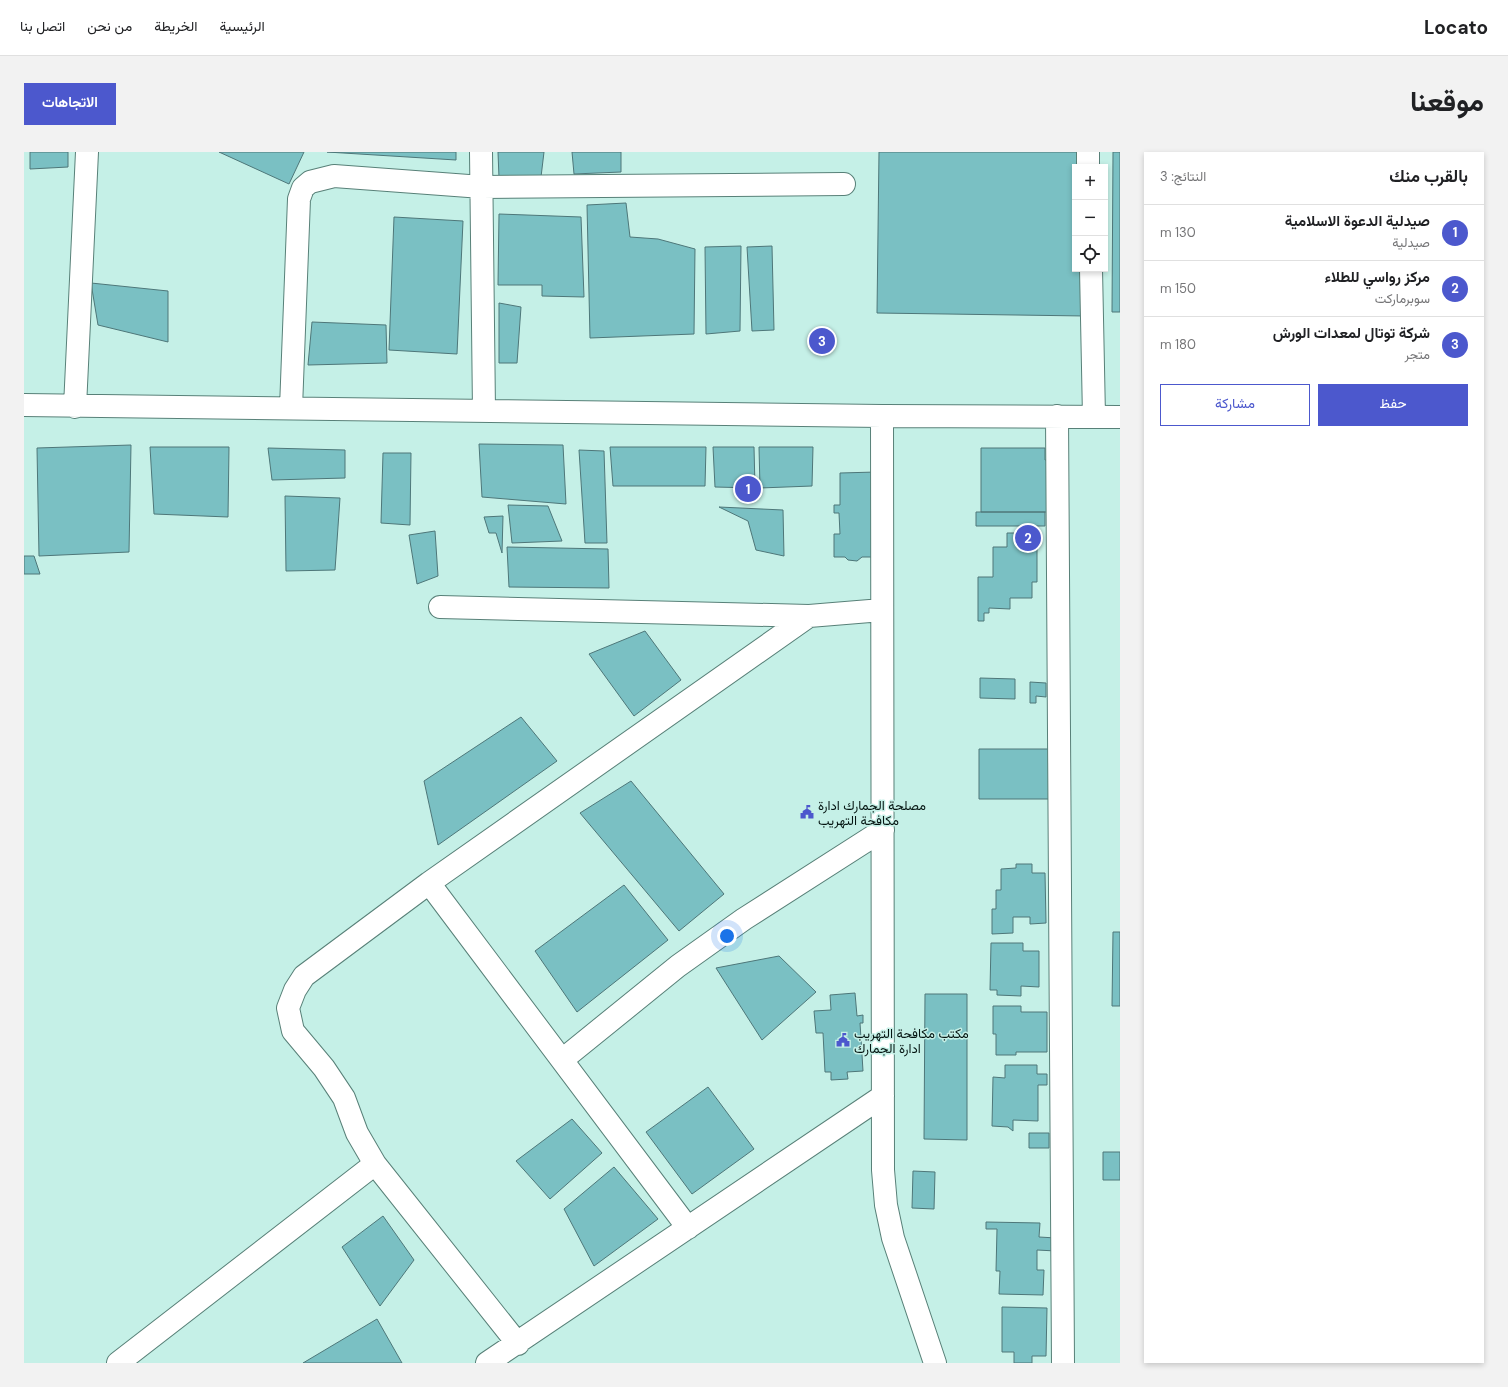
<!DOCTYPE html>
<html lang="ar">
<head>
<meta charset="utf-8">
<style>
  :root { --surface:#fff; --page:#f2f2f2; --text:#202124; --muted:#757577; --line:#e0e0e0; --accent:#4c58cd }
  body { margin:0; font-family:"DM Sans",Vazirmatn,sans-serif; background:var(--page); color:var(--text); direction:rtl }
  .controls { position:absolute; right:12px; top:12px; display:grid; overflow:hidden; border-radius:0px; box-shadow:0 2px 6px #0003 }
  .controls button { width:36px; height:36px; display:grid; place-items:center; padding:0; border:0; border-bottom:1px solid var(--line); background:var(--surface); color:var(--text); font:20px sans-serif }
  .you { position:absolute; left:703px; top:784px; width:14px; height:14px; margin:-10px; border:3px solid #fff; border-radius:50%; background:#1a73e8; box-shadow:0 0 0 6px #1a73e833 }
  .badge { display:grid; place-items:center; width:26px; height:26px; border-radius:50%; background:var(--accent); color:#fff; font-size:13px; font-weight:700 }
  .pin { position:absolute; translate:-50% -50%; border:2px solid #fff; box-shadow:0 1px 4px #0006 }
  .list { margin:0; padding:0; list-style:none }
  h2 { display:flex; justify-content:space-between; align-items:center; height:52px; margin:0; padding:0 16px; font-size:17px }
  h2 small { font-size:13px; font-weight:400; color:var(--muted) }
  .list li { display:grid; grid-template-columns:26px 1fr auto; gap:12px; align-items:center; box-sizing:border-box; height:56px; padding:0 16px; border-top:1px solid var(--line) }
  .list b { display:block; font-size:15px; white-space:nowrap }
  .list p { margin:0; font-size:13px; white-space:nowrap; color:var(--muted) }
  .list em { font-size:13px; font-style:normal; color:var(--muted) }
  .actions { display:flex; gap:8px; padding:12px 16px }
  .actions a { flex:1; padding:9px 0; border:1px solid var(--accent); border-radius:0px; text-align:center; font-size:14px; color:var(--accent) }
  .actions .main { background:var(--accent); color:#fff }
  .icon { flex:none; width:22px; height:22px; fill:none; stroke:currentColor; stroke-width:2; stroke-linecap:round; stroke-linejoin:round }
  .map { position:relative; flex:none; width:1096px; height:1211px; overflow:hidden; direction:ltr; border-radius:0px }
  header { display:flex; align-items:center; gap:24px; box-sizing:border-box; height:56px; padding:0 20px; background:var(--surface); border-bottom:1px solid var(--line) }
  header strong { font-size:19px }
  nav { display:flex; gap:22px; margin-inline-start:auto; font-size:14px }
  .intro { display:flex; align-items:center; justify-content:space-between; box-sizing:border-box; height:96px; padding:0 24px }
  h1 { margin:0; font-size:28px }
  .button { padding:10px 18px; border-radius:0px; background:var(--accent); color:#fff; font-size:14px; font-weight:700 }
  main { display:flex; gap:24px; padding:0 24px }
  aside { flex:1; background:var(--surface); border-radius:0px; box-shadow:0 2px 6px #0003 }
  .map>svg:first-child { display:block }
  .building { fill:#7ac0c3; stroke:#4e7779 }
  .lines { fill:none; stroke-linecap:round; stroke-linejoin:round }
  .minor-casing { stroke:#588078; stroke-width:24 }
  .minor { stroke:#fff; stroke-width:22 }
  .labels { text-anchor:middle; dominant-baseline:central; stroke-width:3; stroke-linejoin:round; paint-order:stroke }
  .poi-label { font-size:13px; fill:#051512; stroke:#c5f0e7; text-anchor:start }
</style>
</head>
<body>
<header>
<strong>Locato</strong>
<nav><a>الرئيسية</a><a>الخريطة</a><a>من نحن</a><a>اتصل بنا</a></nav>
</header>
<div class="intro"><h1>موقعنا</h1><a class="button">الاتجاهات</a></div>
<main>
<aside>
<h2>بالقرب منك<small>النتائج: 3</small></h2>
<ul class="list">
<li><span class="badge">1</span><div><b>صيدلية الدعوة الاسلامية</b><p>صيدلية</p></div><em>130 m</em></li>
<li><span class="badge">2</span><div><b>مركز رواسي للطلاء</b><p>سوبرماركت</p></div><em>150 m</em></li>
<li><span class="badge">3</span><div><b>شركة توتال لمعدات الورش</b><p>متجر</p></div><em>180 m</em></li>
</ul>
<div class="actions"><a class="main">حفظ</a><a>مشاركة</a></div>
</aside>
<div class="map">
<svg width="1096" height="1211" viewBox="0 0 1096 1211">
  <rect width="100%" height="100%" fill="#c5f0e7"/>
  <!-- building -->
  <path class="building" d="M6,0H44V15L6,17Z
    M195,0H280L265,32Z
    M303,0H432V8Z
    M474,0H520L517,25L475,26Z
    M548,0H597V20L550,22Z
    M855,0H1062V15H1051V117H1061V164L853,161Z
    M1089,0H1096V160H1088Z
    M602,51L606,85L634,87L671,97L670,182L566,186L563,53Z
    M475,62L557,65L560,145L518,144V133H474Z
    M370,65L439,69L433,202L365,198Z
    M717,94L716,179L682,182L681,95Z
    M748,94L750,178L728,179L723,95Z
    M67,131L144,139V190L74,173Z
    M475,151L497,155L493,211H475Z
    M288,170L362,173L363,211L284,213Z
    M455,292L539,293L542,352L458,345Z
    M107,293L105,400L15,404L13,296Z
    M126,295H205L204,365L130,362Z
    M586,295H682L681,334H589Z
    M689,295H730L731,336L691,335Z
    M735,295H789L788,334L736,336Z
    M244,296L321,298V326L248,328Z
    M957,296H1021V308H1028V360H957Z
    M555,298L580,299L583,391H561Z
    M359,301H387L386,373L357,371Z
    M852,320L848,405H838L833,409L824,408L821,405H810V382H816L815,361H810V353H816V321Z
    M261,344L316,346L311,418L262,419Z
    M484,353L524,354L538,389L488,391Z
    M695,355L759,358L760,404L732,398L724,369Z
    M952,360H1021V374H952Z
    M479,364L478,401L472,381H465L460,365Z
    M411,379L414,424L393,432L385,383Z
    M983,381H995V392H1006L1007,381H1013V430H1008V446H986V457L965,456V461H960V469H954V425H969V395H983Z
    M483,395L584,397L585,436L485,435Z
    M0,404H10L16,422H0Z
    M621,479L657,528L610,564L565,502Z
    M956,526L991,527V547L956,546Z
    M1006,530L1022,531V545L1012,544V551H1006Z
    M497,565L533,609L414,693L400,629Z
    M955,597H1026V647H955Z
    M607,629L700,742L655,779L556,661Z
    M992,712H1008V721H1021L1022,771L1006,772V765H989V781L968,782V757H972V738H977V717L992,716Z
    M600,733L644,788L553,860L511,799Z
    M1089,780H1096V854H1088Z
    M967,791H999V799H1015V835L997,834V844L973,843V838H966Z
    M755,804L792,840L738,888L692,816Z
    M831,841L833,864L839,863V871H836L839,919L823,920L824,927L807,928V920H801L799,881H792L790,859L807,858L806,843Z
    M901,842H943V988L900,987Z
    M969,854H997V860H1023V900H992V903H972V882H969Z
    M981,913H1013V922H1023V933H1014V969L989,968V979L984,975L968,974L969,925L981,926Z
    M684,935L730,997L668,1042L622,980Z
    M548,967L578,1001L526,1047L492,1009Z
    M1005,981H1025V996H1005Z
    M1079,1000H1096V1028H1079Z
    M590,1015L634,1067L570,1114L540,1057Z
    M889,1019L911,1020L910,1057L888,1056Z
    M359,1064L390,1108L356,1154L318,1095Z
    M962,1070L1016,1071L1015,1085L1032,1086V1099L1013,1098V1118H1020L1019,1143L975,1142L976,1119H972L973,1077H962Z
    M978,1155L1023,1156L1022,1204H1008V1211H990V1200H978Z
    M353,1167L378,1211H279Z"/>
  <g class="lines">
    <!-- minor casing -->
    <g class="minor-casing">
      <path id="minor" d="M457,0L460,259
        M1064,0V15
        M1067,117L1070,265
        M0,253L858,264L1096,265
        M51,255L63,0
        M267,256L275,47L279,36L286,30L310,24L458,35L820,32
        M858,264L859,1018L862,1053L869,1086L911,1211
        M1033,264L1039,1211
        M416,455L785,464L858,458
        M405,731L664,1076
        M538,908L654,814L720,767L859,678
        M494,1192L351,1012L333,981L320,946L300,916L269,879L264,856L271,838L280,824L405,731L785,464
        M94,1211L351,1012
        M463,1211L859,944"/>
    </g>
    <!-- minor -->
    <use href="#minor" class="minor"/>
  </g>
  <!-- icons -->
  <defs>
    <g id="civic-bare" transform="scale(1.08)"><path d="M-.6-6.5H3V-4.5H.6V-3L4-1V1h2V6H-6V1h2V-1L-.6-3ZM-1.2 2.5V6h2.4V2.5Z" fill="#4c58cd" stroke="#c5f0e7" stroke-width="2.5" paint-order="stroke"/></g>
  </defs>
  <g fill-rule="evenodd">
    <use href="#civic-bare" x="783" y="660"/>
    <use href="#civic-bare" x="819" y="888"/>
  </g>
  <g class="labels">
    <!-- poi labels -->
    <g class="poi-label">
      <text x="794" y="653">مصلحة الجمارك ادارة<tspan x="794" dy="15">مكافحة التهريب</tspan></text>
      <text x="830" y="881">مكتب مكافحة التهريب<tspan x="830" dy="15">ادارة الجمارك</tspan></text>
    </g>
  </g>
</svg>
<div class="controls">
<button>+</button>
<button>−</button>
<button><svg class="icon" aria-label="locate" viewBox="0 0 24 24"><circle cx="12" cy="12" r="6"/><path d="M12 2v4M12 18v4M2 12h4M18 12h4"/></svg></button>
</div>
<div class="you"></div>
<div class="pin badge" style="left:724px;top:337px">1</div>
<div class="pin badge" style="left:1004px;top:386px">2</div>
<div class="pin badge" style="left:798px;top:189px">3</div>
</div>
</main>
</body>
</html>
